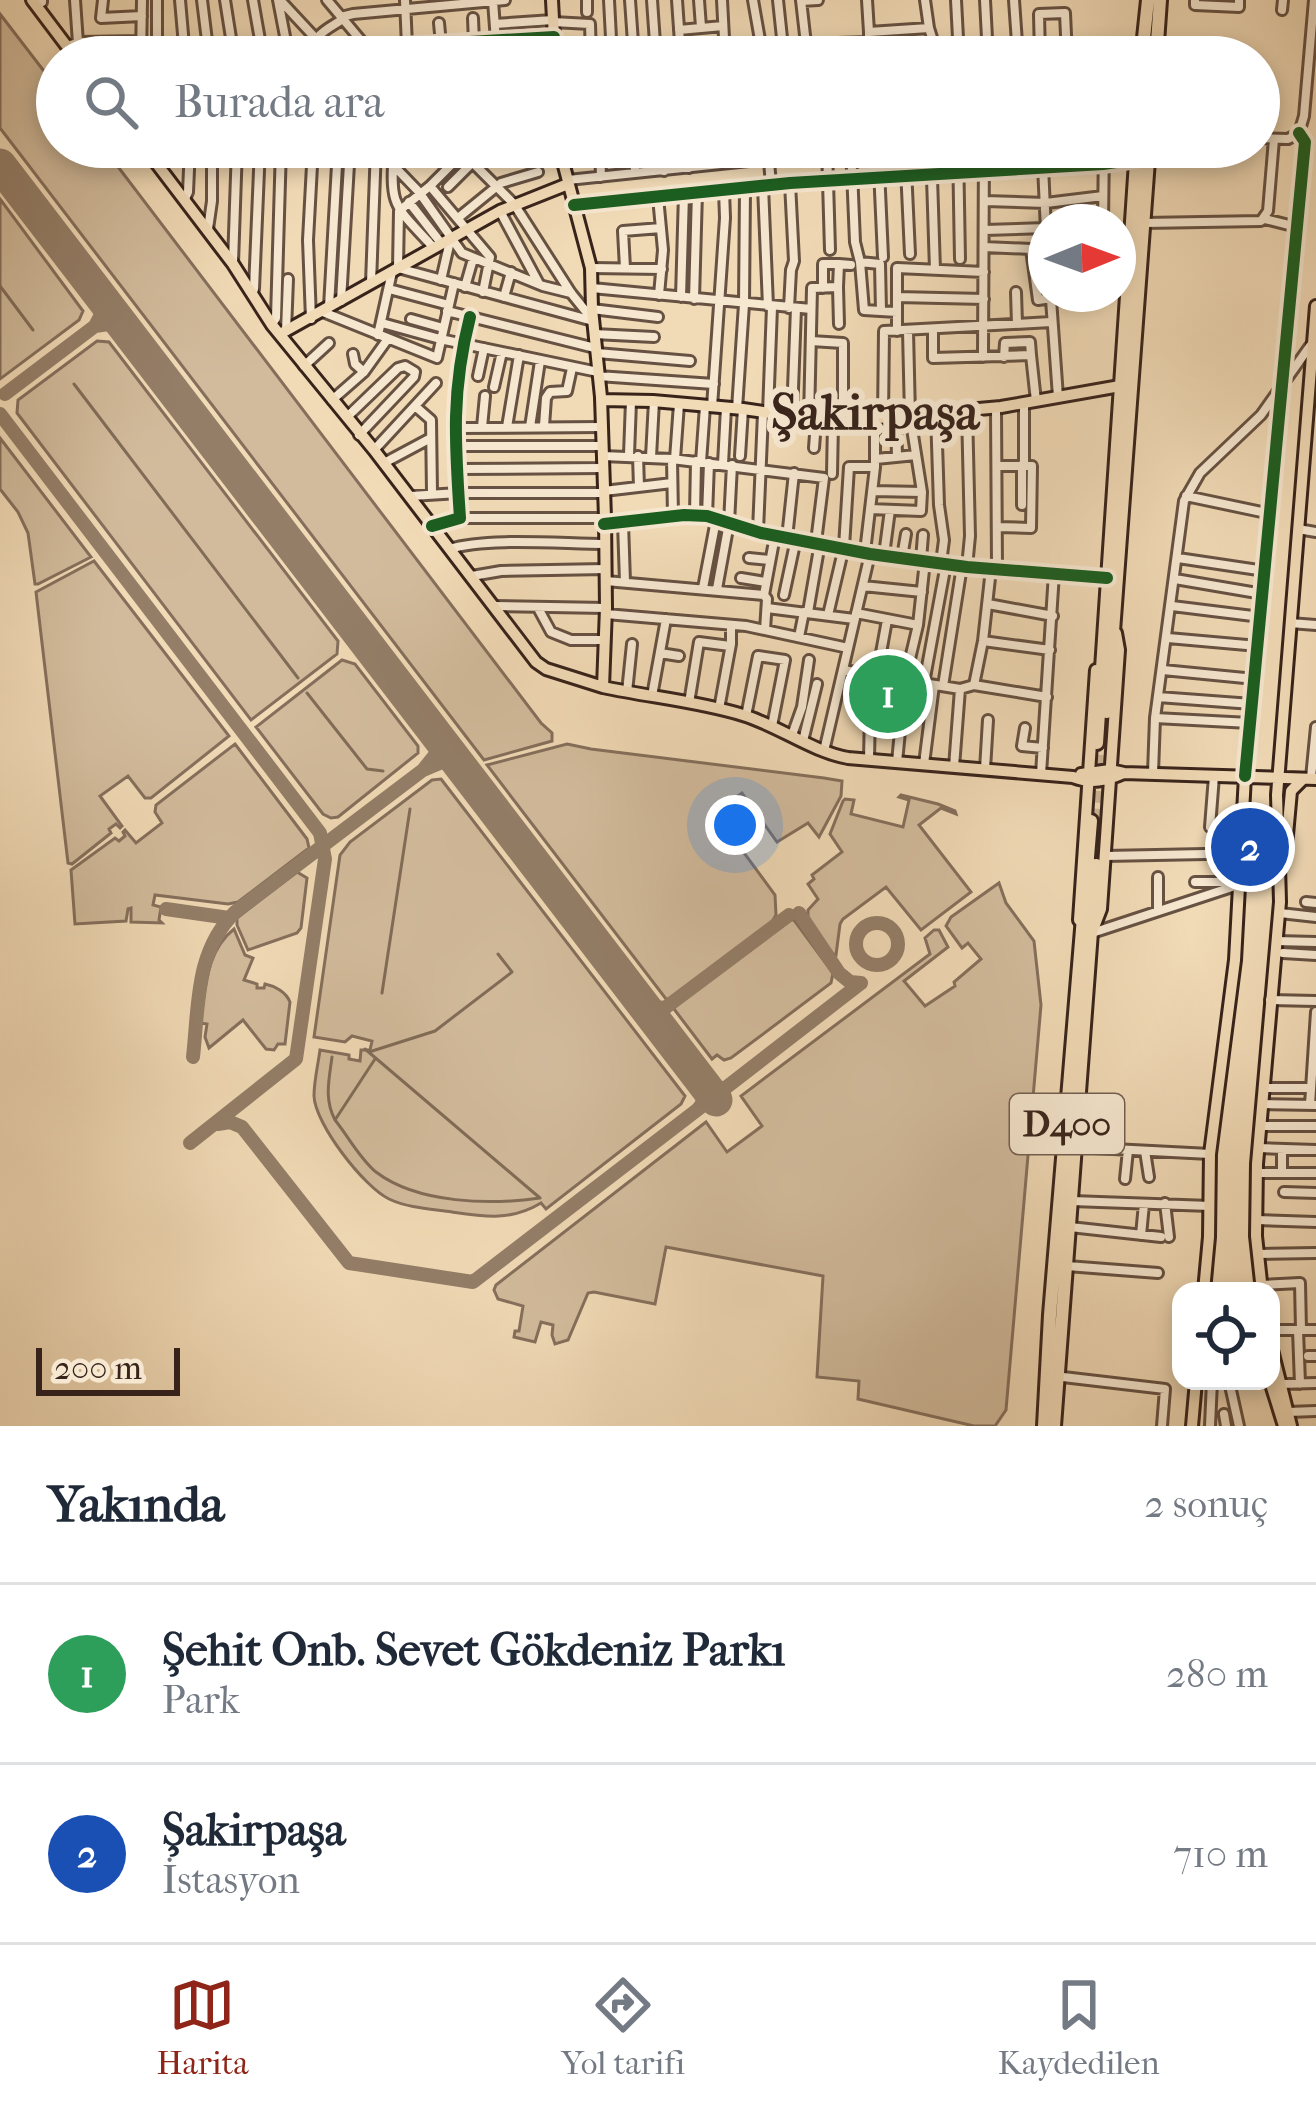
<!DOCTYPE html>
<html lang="tr">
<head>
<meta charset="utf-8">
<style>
  :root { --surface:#fff; --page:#f6f6f7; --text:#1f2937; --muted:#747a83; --line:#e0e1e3; --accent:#8f2418 }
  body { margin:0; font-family:"IM FELL French Canon",serif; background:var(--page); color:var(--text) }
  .controls { position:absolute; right:36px; bottom:36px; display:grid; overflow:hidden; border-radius:24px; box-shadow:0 6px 18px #0003 }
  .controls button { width:108px; height:108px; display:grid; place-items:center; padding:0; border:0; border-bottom:3px solid var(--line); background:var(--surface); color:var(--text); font:60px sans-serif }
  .compass { position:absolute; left:1028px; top:204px; width:108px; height:108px; border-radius:50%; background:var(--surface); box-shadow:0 6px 18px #0003; rotate:89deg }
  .scale { position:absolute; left:36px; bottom:30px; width:144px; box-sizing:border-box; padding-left:12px; border:6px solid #38231b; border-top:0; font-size:33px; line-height:42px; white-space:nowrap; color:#38231b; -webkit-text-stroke:9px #f6e7d0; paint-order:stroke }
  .you { position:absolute; left:735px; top:825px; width:42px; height:42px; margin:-30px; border:9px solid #fff; border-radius:50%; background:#1a73e8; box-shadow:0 0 0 18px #1a73e833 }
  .badge { display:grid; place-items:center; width:78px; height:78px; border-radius:50%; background:var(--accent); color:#fff; font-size:39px; font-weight:700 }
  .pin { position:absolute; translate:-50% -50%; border:6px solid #fff; box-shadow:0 3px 12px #0006 }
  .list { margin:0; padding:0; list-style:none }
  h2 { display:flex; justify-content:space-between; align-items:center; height:156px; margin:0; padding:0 48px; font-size:51px }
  h2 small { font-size:39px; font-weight:400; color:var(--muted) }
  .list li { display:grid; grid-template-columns:78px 1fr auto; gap:36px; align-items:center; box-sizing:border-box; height:180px; padding:0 48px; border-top:3px solid var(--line) }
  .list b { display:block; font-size:45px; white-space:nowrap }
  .list p { margin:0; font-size:39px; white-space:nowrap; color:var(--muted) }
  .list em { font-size:39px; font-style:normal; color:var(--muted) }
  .icon { flex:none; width:66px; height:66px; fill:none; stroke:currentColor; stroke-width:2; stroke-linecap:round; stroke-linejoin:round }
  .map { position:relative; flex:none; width:1316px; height:1426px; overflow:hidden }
  .search { position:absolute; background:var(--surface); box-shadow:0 6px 18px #0003; left:36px; right:36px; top:36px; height:132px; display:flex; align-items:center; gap:30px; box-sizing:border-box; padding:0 42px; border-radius:66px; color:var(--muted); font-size:45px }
  .sheet { height:516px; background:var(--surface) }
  nav { display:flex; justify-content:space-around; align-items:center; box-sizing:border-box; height:168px; border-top:3px solid var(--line); background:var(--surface); font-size:33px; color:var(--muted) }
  nav a { display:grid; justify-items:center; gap:6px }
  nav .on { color:var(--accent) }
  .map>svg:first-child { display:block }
  .green { fill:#d2bb9c; stroke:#856f5c; stroke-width:3 }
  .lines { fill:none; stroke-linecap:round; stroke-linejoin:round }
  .stream { stroke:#816c58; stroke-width:3 }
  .taxiway { stroke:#947e68; stroke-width:14 }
  .runway { stroke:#947e68; stroke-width:33 }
  .highway-tunnel { stroke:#ccb597; stroke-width:12; stroke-dasharray:12 6; stroke-linecap:butt }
  .minor-casing { stroke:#665142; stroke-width:14 }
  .major-casing { stroke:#38231b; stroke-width:16 }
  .highway-casing { stroke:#38231b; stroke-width:18 }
  .minor { stroke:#f6e7d0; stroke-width:8 }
  .major { stroke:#f1dab6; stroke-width:10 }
  .highway { stroke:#f1dab6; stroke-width:12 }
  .cycleway-casing { stroke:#f6e7d0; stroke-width:20 }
  .cycleway { stroke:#1b5e20; stroke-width:12 }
  .labels { text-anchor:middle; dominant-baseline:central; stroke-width:12; stroke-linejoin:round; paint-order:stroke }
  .shield { fill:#f6e7d0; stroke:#715e51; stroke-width:3 }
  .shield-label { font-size:36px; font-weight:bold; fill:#38231b }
  .district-label { font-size:51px; font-weight:bold; fill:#38231b; stroke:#f6e7d0 }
</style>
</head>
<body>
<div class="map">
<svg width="1316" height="1426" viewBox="0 0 1316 1426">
  <rect width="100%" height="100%" fill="#f1dab6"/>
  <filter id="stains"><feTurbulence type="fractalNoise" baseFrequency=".00167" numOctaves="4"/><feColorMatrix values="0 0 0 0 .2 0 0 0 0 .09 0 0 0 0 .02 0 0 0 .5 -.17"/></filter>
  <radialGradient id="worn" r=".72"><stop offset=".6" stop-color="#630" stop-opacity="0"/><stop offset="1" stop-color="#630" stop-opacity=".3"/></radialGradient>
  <!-- green -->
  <path class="green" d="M0,14L57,88V147H103L541,723L552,733V741L484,760L0,128Z
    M0,199L83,311L79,320L0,379Z
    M97,341L109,342L338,641L337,654L251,720L17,413L18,400Z
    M0,438L91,557L38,584H35L28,533L18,512L0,489Z
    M94,561L229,736L151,798H145L128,776L100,796L122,826L120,828L116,824L109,829L111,833L72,864L68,863L36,592Z
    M342,660L355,664L418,746V753L338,817L331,818L323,814L256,727Z
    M235,744L307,839L309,848L238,902L228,904L155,895L153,905L161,907L159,920L162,923L131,922V908L128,909L126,921L75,924L71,870L115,838L119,841L125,836L123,832L125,830L136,843L162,823L155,812L156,805Z
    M567,744L591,749L824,778L842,781L841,796L819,837L808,823L777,842L742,793L714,812L775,895L776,915L769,927L673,999H666L487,765Z
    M441,779L685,1096L681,1104L546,1209L541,1203C511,1221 486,1217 452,1212C431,1209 408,1208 389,1199C364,1187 315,1124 314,1096C314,1081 318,1065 320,1050L349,1055V1059L360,1061L361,1050H370L372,1041L352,1036L345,1042L314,1037L340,855L350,842L432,780Z
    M901,795L938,804L955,811L956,814L941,808L919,825L971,892L921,930L886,887L843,919L840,924L836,955L833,954L808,921V910L818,899L808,884L814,879L812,875L842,852L830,834L843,801L845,799L854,800L851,814L903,827L909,800L899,797Z
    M297,872L307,878L301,928L297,933L248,950L237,925V918Z
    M999,883L1006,903L1034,941L1041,1005L1006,1410L995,1426H974L858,1399L859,1381L817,1377L823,1276L666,1247L655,1304L594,1292L588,1293L568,1340L555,1344L552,1335L553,1325L541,1322L535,1342L514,1337L515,1331H519L523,1306L498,1299L494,1290L496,1285L706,1122L727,1152L762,1126L741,1096L930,954L925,938L934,930H939L948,947L904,981L925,1006L955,986L954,982L981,959L968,943L962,948L946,926L951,917Z
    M791,920H794L833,973L831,983L731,1058L724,1060L717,1055L712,1059L674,1009L677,1002Z
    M234,929L245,955L253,958L244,980L257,984V988H264L265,984C275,986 286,992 290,1002L285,1044H278L274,1050L266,1049L243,1020L209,1048L205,1037L207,1024L200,1023C206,989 205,952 234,929Z"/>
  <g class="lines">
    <!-- stream -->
    <path class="stream" d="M0,286L33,330
      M74,384L298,678
      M307,693L367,769L383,771
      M382,993L410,809
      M369,1052L435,1031L512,972L498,954
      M332,1057C329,1080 324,1099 335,1120L375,1059
      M335,1120C348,1136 360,1159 376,1172C418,1204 491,1205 540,1198L365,1049"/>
    <!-- taxiway -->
    <path class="taxiway" d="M101,297L103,311L95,326L116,323L128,332
      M5,394L95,326
      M0,414L320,833L325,859L296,1059L190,1143
      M438,736L439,750L423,770L449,759L461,767
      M166,909L229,918
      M799,913L839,973L850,982L861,983
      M856 944a21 21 0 1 1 42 0a21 21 0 1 1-42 0Z
      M644,1006L665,1008L789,915
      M193,1057C199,1004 195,952 235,912L423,770
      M724,1088L713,1090L699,1078C705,1089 707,1100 697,1110L861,983
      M218,1124L230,1122L242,1127L349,1263L473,1282L697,1110"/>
    <!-- runway -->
    <path class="runway" d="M0,165L716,1100"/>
    <!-- highway-tunnel -->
    <path class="highway-tunnel" d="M1099,821L1105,743"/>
    <!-- minor casing -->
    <g class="minor-casing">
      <path id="minor" d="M42,0V2
        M75,0L78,43
        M103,0L101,18L142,16
        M180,0L185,57
        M202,0L209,57
        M225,0L234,57
        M253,0L263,57
        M278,0L289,57
        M280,0L333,57
        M327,0L374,56
        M405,0L407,46
        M587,0V12
        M609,0L612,57
        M630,0L634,57
        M652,0L656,57
        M677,0L681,57
        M699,0L701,27
        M722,0L725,57
        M753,0L763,57
        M778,0L784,57
        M801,0L806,44L868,42
        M867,0L869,32
        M925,0L929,28L938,57
        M956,0L959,57
        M985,0L988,57
        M1014,0L1018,57
        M1195,0V5L1239,7V0
        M493,1L496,41
        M801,1L818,0
        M1282,10L1283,0
        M341,17L353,14L505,0
        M473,18L474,43
        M553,22L590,24L591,57
        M439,23L441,44
        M495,24L553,20
        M679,30L723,26
        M815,44L816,57
        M67,46L80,42L142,41
        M372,53L387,47L554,37
        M1040,56L1039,14L1065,13L1067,57
        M141,57L142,0
        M157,57V0
        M316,57C311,34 325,31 343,19
        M709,57L708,44L724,43
        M869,57V32L929,28
        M1016,57L1143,50
        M1259,138L1288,139L1299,133L1304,116L1314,0
        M394,147C390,209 393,203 433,247
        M457,147L514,204L571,293L592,319
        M600,147L601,177
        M634,147L635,173
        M662,147L664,171
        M687,147L689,168
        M827,147L830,250
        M851,147L855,242L860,262L864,310L897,312
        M878,147L883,257
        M905,147L910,254
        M931,147L935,270
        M958,147L960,259
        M827,150L843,147
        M463,153L430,186L399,211L398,268L593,321
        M769,161L771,185
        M393,165L419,192L462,253L543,286L571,293
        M1043,166L1046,230
        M568,180L827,153
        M430,186L490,257L483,292
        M763,186L768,306
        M448,187L473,162
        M658,197L663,250L659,295
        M185,199L188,192L190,147
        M985,201L1046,203L1103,196
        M409,202L441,243
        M574,205L790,183L1103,164L1135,159
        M500,211L538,282
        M458,218L501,183L538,172
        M1265,219L1297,227
        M1103,222L1104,147
        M1144,223L1261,221L1268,211L1274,139
        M208,229L212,201V147
        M985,230L1046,228
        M984,247L1031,249L1046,246
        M1031,249L1038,300L1080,294
        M860,262L880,264L881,311
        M233,263L237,147
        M591,268L662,269
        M625,268L623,231L661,228
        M1034,270L1046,268
        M441,280L450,241
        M371,283L376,147
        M465,287L473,259
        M838,287L839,324
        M592,288L811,309
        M823,288V264H839
        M389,289L449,305
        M1016,292L1017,324
        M252,294L254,289L260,147
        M504,297L511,272
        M681,297L684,194
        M897,297L984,299
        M694,299L697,192
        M1051,299L1058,397
        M341,301L350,147
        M329,307L338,147
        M789,308L791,270L794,261L790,183
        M592,309L658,317
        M447,311L595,348
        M323,312L437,358L454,283
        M311,319L308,240L313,147
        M411,319L443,328
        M382,323L440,339L598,372
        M272,324L276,318L281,147
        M933,330V358L1031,355L1036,401
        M286,331L288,279
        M897,331V268L984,272
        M594,334L654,337
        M378,335L392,272
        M811,341L843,343V421
        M597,353L690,361
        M353,354L355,364L364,372
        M983,357L984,147
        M1004,357L1005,343L1030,342L1031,355
        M304,366L329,343
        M478,376L484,348
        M598,376L714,384
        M494,387L502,352
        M332,400L364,372L387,340
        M415,406L431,420L432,493
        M712,407L725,218L724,190
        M996,408L997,567
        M737,409L744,304L745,189
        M768,413L772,307
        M936,413L939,505L944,540L941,563
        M792,416L796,308
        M347,417L398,368L405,366L415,372L414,377L359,435
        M896,417L897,457
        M883,418L884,331L1051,322
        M809,419L812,288L838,287L839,264L851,265
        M544,426L546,398L550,392L567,391L572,368
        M482,427L485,396
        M507,427L519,355
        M530,427L540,361
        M455,428L602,427
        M455,446H602
        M814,448L816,421
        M374,450L436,383
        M629,455L631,401
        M603,456L672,459L824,478L816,542
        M638,456L639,487
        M740,456L743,409
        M651,457L654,401
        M672,459L673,516
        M675,459L679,404
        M876,459L916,455
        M701,462L705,406
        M384,463L429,439
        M723,464L726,408
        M1022,465V505
        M998,466H1024V403
        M457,469L603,468
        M832,474L833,422
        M604,491L672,483
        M873,491L922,492
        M411,496L459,493H604
        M1186,496L1271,514
        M870,509L921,511L922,492L910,416L908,331
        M695,515L696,461
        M707,516L709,463
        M460,518H605
        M623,523L625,582
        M606,524L684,515L707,516L761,533L870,554L967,567L1107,578
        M432,526L460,518C455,444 451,391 470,317
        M997,527L1031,528L1032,466H1024
        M1298,529L1316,532
        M758,531L763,413
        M787,538L794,473
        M449,549C489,537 562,544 605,544
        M865,552L875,467V418
        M884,555L890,510
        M902,557L906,534
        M749,558L770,560
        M1178,558L1265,571
        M921,560L923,535
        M967,567L970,536L967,410
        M472,576L501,571L606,569
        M741,578L766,582
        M1175,579L1263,594
        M606,581L764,595L775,536
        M863,586L922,592
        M703,588L716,520
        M717,589L729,523L732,465
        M764,595L767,599L765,630
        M784,595L796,539
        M988,604L1053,616
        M494,606L606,608
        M1172,606L1261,617
        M538,608L551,632L571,640H604
        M767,608L854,619
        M808,612L820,543
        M856,613L918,625
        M606,614L746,626L848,648
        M828,615L844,547L849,467H875
        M1290,623L1316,625
        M799,637L804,612
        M1168,638L1258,646
        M983,641L1050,650
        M660,653L679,656
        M843,670L960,689L974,685L1047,697
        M1163,670L1255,679
        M924,683L946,564
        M974,685L983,641L991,569
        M943,686L962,566
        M627,692L632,644
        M652,696L666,619
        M1158,697L1252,704
        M689,703L699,642L730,646
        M719,709L731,644V625
        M746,716L758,656L785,660L772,726
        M1155,718L1250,723
        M1025,728L1022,746L1043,748
        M792,735L802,707L809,660
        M803,741L817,684
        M824,751L870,554
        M869,759L870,713L887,620
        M897,762L905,680L918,625L925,561
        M924,764L934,685
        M954,767L960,689
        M985,769L988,720
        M1153,773L1155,718L1184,501L1200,473L1261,415L1310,346
        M1041,774L1054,573
        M1245,776L1305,142L1299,133
        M1311,778L1316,727
        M1210,827L1214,776
        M1105,856L1206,854
        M1195,882H1236
        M1306,902L1316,903
        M1158,911V877
        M1280,913L1316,917
        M1092,933L1238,885
        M1276,941L1316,942
        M1283,953L1316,955
        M1270,1000L1316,1001
        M1264,1088H1311
        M1262,1104L1316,1105
        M1310,1105L1316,1012
        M1260,1126H1316
        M1074,1147L1210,1154
        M1258,1148L1316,1150
        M1282,1149V1173
        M1145,1151L1149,1177
        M1258,1173H1316
        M1125,1179L1128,1150
        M1284,1192L1316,1193
        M1072,1201L1210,1206
        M1165,1203L1169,1237
        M1256,1220L1316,1222
        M1070,1227L1161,1237
        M1141,1235L1144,1204
        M1258,1254L1316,1253
        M1067,1266L1158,1273
        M1261,1285L1300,1283L1301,1330
        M1271,1330H1316
        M1298,1330L1300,1384
        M1308,1356H1316
        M1063,1377L1165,1389L1162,1426
        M1229,1381L1239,1426
        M1279,1384L1316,1383
        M1288,1412L1316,1411
        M1224,1414L1226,1426
        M1210,1426L1212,1381"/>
    </g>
    <!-- major casing -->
    <g class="major-casing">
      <path id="major" d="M32,0L75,57
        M552,0L555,57
        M144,147L233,264L272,325L374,450L536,662L546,669L603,687
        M559,147L591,268L592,309L601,397L605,518L606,608L603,687C649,697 697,701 743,715C779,726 811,751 848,758L1073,777C1091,784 1106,781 1124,773
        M280,334L500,211L568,184
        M601,400L653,401L743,409L833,422L1001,407L1120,386
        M1081,774L1110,770L1124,773L1316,779
        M1285,857L1291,791L1303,779
        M1079,920L1096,670
        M1093,930L1101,909L1119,650L1116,633
        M1204,1291L1209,1237L1210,1154L1235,960L1245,776
        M1262,1291L1256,1236L1257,1164L1280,902L1277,795L1316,306
        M1271,1346L1291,1426
        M1270,1381L1284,1426
        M1192,1426L1196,1381"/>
    </g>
    <!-- highway casing -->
    <g class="highway-casing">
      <path id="highway" d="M1142,57L1148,0
        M1156,57L1160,0
        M1107,712L1149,147
        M1097,743L1137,147
        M1044,1426L1050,1315L1091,821
        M1054,1426L1096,865"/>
    </g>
    <!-- minor -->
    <use href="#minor" class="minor"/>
    <!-- major -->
    <use href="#major" class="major"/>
    <!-- highway -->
    <use href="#highway" class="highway"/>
    <!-- cycleway casing -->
    <g class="cycleway-casing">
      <path id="cycleway" d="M372,53L387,47L554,37
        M574,205L790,183L1103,164L1136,159
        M604,524L684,515L707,516L761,533L870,554L967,567L1107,578
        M432,526L460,518C455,444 451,391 470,317
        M1245,776L1305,142L1299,133"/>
    </g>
    <!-- cycleway -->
    <use href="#cycleway" class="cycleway"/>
  </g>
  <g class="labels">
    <!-- shield labels -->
    <rect class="shield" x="1010" y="1094" width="114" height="60" rx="9"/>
    <g class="shield-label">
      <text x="1067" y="1124">D400</text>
    </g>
    <!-- district labels -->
    <g class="district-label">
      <text x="875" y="412">Şakirpaşa</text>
    </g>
  </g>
  <rect width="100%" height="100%" filter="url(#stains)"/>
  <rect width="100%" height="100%" fill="url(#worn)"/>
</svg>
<div class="controls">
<button><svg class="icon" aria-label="locate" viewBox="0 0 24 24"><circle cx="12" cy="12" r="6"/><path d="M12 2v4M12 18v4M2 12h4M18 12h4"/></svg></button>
</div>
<svg class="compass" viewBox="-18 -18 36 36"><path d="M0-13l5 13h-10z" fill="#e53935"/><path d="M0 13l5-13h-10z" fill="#747a83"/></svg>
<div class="scale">200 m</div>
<div class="you"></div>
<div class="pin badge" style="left:888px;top:694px;background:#2e9e5b">1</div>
<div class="pin badge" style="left:1250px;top:847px;background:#1a4fb4">2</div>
<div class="search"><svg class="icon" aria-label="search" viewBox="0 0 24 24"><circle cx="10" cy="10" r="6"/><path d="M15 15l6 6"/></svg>Burada ara</div>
</div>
<section class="sheet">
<h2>Yakında<small>2 sonuç</small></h2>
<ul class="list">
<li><span class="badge" style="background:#2e9e5b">1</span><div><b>Şehit Onb. Sevet Gökdeniz Parkı</b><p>Park</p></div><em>280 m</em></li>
<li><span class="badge" style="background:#1a4fb4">2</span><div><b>Şakirpaşa</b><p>İstasyon</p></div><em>710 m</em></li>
</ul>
</section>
<nav>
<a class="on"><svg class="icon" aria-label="map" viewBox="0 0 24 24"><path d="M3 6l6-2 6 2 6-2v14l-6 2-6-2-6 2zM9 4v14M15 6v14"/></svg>Harita</a>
<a><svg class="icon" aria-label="directions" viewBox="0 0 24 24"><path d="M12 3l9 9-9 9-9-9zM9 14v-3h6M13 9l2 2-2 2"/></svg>Yol tarifi</a>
<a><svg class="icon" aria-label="saved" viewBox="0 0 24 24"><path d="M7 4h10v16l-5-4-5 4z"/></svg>Kaydedilen</a>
</nav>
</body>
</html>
